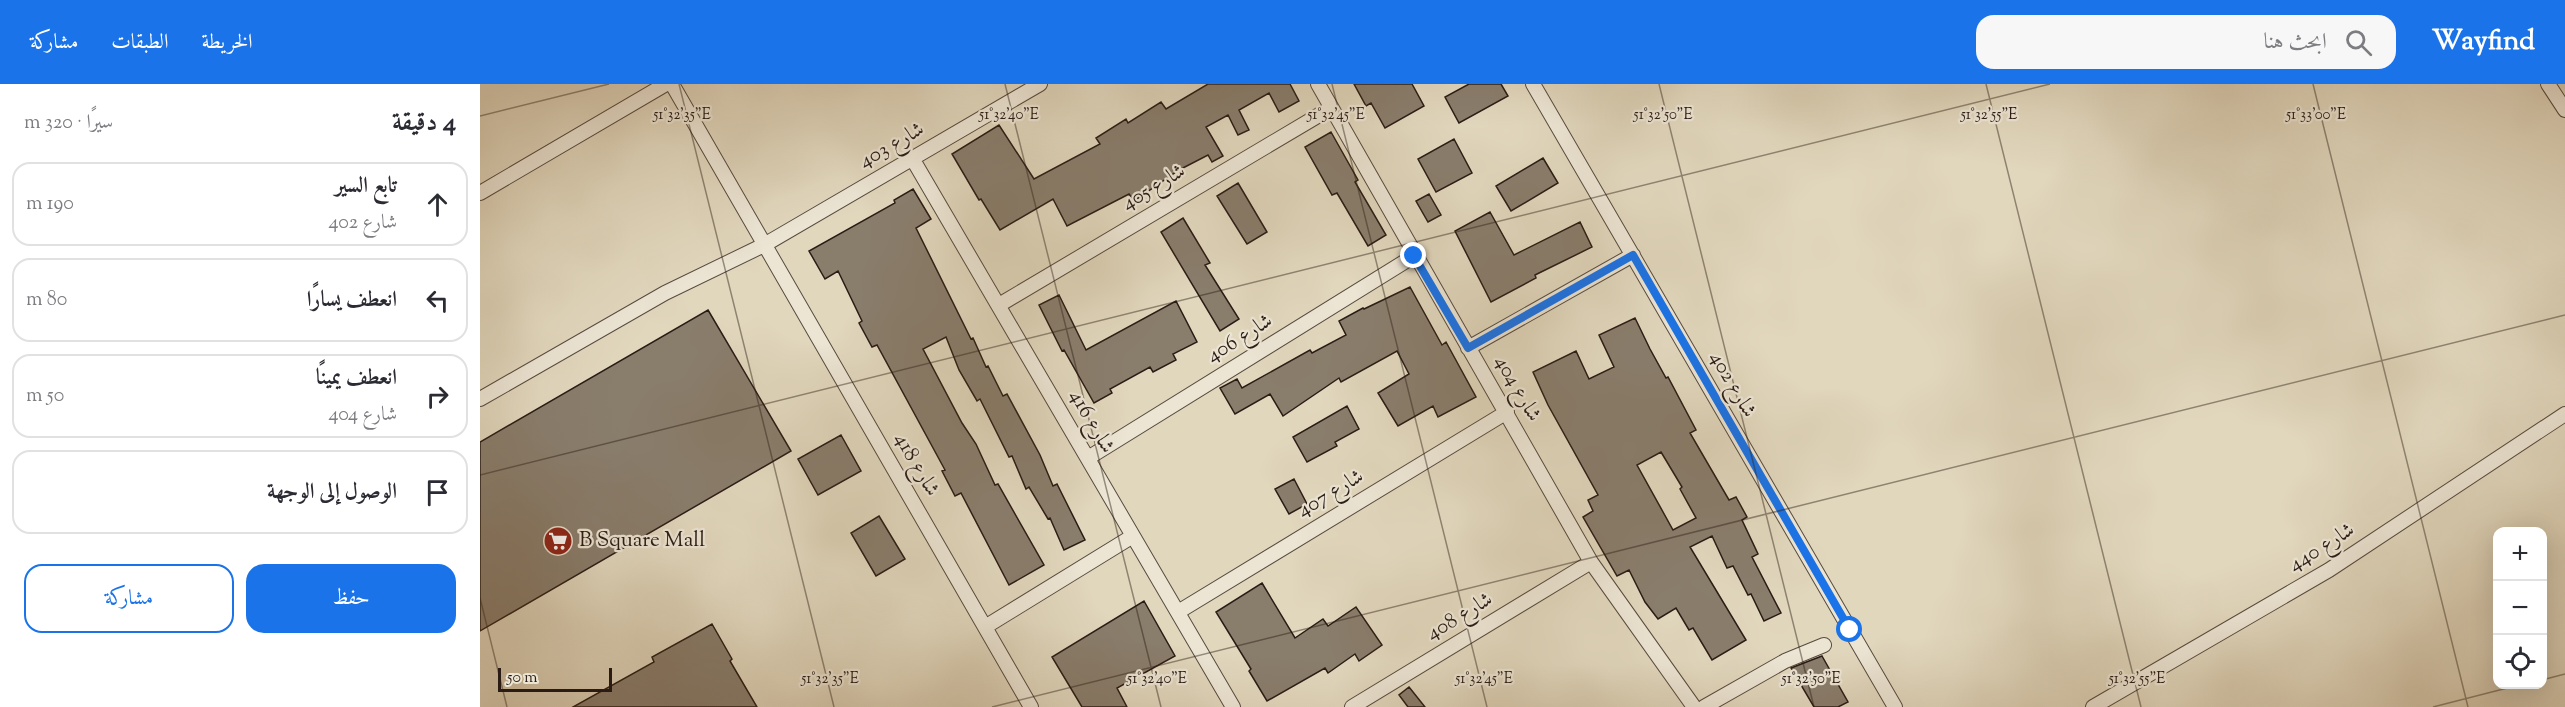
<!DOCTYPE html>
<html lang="ar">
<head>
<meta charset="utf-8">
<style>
  :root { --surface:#fff; --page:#f7f7f7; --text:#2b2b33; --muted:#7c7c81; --line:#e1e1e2; --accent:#1a73e8 }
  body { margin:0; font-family:"Sorts Mill Goudy",Amiri,serif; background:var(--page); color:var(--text); direction:rtl }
  .controls { position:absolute; right:18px; bottom:18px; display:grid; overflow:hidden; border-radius:12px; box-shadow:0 6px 24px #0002 }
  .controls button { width:54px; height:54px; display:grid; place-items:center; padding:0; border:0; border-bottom:2px solid var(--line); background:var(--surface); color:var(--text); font:30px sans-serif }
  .scale { position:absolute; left:18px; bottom:15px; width:114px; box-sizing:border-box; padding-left:6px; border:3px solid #2a1c15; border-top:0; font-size:16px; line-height:21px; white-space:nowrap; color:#2a1c15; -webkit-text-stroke:4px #ece5d4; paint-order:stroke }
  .stop { position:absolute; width:18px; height:18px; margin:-14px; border:4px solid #1a73e8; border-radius:50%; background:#fff }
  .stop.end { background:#1a73e8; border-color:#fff; box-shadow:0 2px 6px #0008 }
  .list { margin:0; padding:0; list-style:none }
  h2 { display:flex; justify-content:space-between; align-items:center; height:78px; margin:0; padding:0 24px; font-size:26px }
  h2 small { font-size:20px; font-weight:400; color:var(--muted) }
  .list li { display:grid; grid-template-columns:39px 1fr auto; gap:18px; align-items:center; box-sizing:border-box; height:84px; margin:0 12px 12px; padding:0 12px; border:2px solid var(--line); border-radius:18px }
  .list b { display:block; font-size:22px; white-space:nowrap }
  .list p { margin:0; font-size:20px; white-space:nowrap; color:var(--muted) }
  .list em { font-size:20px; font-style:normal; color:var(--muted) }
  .actions { display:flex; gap:12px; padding:18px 24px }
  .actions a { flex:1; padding:14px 0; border:2px solid var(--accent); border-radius:18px; text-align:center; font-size:21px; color:var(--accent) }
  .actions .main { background:var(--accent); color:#fff }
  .icon { flex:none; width:33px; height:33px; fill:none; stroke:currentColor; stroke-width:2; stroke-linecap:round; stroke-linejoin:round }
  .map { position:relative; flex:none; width:2085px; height:623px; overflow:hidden; direction:ltr }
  header { display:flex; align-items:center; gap:36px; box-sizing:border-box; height:84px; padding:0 30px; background:var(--accent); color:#fff }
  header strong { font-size:28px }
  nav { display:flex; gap:33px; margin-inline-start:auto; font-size:21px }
  .search { width:420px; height:54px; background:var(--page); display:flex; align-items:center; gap:15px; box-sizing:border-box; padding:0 21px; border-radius:18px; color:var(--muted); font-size:22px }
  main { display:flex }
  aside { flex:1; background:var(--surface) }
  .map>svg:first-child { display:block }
  .building { fill:#897d6c; stroke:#2a1c15; stroke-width:1.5; fill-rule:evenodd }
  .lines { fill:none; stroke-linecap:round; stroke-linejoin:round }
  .street-casing { stroke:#584b3f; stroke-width:16 }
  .street { stroke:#ece5d4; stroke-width:14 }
  .route { stroke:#1a73e8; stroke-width:8 }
  .ticks { fill:none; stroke:#2a1c15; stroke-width:1.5; stroke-opacity:0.45 }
  .labels { text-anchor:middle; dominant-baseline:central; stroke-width:4.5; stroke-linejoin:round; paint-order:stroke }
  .street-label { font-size:21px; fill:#2a1c15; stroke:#ece5d4 }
  .poi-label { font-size:21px; fill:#2a1c15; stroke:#ece5d4; text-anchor:start }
  .ticks-label { font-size:15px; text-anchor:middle; fill:#2a1c15; stroke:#ece5d4; stroke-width:4.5; stroke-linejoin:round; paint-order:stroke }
</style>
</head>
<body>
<header>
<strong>Wayfind</strong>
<div class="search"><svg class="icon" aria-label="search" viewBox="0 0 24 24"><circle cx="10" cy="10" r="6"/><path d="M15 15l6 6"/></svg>ابحث هنا</div>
<nav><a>الخريطة</a><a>الطبقات</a><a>مشاركة</a></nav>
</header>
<main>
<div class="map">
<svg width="2085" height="623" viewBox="0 0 2085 623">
  <rect width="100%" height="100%" fill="#e1d7bd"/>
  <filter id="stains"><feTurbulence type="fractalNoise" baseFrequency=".00333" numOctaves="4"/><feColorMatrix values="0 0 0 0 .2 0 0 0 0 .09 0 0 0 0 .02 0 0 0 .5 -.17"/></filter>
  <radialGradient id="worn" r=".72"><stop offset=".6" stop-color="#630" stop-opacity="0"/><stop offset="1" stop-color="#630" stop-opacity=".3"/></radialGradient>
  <!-- building -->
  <path class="building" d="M728,0H810L819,17L799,28L789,9L759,26L769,46L758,51L748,31L726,43L743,72L732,78L728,71L699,86L654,117L649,110L587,142L573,115L520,146L501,115L499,116L472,70L519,41L554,95L620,60L616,54L646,35L648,39L681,18L686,25Z
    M874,0H932L944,22L905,44L891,19L886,22Z
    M989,0H1021L1028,12L979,39L965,13Z
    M851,48L878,96L875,98L906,151L888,162L857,109L852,111L825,63Z
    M974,55L992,89L956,108L938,75Z
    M1063,74L1078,99L1031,127L1016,102Z
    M758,99L787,148L767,160L737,112Z
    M433,105L451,135L436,144L491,255L493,254L506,283L508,282L523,312L527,310L560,371L573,402L577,400L605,456L584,466L570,434L568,435L549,403L546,405L532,372L529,373L500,315L497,317L479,286L466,253L443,265L482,339L496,360L515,401L518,400L564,481L529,501L481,409L475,412L462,387L465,386L397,261L392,263L379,239L382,237L358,187L345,195L329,167L415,119L414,116Z
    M949,110L961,131L948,138L936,117Z
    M1010,128L1034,171L1100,138L1112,163L1055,191L1056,194L1011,218L975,147Z
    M703,134L730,179L725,181L759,235L740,247L681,148Z
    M930,203L962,261L966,258L996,313L958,333L953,322L918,342L898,309L929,290L917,267L861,298L859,294L803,332L790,310L755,330L740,304L757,295L762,304L830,266L832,269L866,251L859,237L883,224L884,225Z
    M579,211L606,266L696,217L717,258L693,270L696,276L673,288L670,283L630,305L632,309L614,319L584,266L582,267L559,221Z
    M228,226L311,367L0,547V358Z
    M1155,234L1170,265L1186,294L1188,293L1216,346L1210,349L1249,416L1256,413L1267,433L1262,436L1278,470L1272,473L1301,529L1284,537L1271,510L1268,511L1253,482L1247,484L1232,452L1210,463L1266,556L1232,576L1213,544L1209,546L1196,524L1178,535L1165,518L1149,486L1137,492L1103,433L1113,427L1108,416L1118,411L1068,321L1053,288L1096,267L1109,295L1134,283L1119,251ZM1181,368L1202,403L1200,405L1216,434L1193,446L1157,381Z
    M867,322L879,345L855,358L857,362L827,378L813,353Z
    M361,351L381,387L338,411L318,375Z
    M814,395L827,420L809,430L795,405Z
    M399,432L425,475L396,492L371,449Z
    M782,499L815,554L843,535L848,542L876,523L902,561L879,577L875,570L848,589L845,584L787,617L769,587L771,585L736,528Z
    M664,517L695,572L637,604L647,623H602L572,573Z
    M232,540L252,575L250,577L277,623H93L174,578L172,573Z
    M1342,572L1368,618L1358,623H1334L1311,584Z
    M929,603L945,623H928L919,611Z"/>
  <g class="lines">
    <!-- street casing -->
    <g class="street-casing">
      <path id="street" d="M192,0L551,623
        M838,0L1111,478L1214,623
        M1053,0L1415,623
        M2068,0L2085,26
        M432,74L753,623
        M0,109L186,0
        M519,221L851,24
        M988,264L1153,171
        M0,315L185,209L284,161L560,0
        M608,374L934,172
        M698,528L1027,328
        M505,543L653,452
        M872,623L1111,478
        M1224,623L1305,577L1344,561
        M1613,623L1849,486L2085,330"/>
    </g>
    <!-- street -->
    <use href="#street" class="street"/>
  </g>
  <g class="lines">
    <!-- route -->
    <path class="route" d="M934,172L988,264L1153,171L1370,546"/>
  </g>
  <!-- ticks -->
  <path class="ticks" d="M199,0L354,623M525,0L681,623M852,0L1007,623M1179,0L1334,623M1506,0L1661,623M1833,0L1988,623M0,32L129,0M0,391L1570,0M0,514L27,623M2062,596L2085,590M512,623L2085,231M1953,623L2043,600"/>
  <!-- icons -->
  <defs>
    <g id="supermarket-disc" transform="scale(1.5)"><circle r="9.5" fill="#8f2418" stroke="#ece5d4"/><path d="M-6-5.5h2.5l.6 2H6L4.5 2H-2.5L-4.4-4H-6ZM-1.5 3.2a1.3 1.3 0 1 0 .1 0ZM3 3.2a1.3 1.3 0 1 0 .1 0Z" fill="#fff"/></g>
  </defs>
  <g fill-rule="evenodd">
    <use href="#supermarket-disc" x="78" y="457"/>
  </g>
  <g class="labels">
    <!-- street labels -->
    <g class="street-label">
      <text transform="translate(412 62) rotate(-30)">شارع 403</text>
      <text transform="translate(674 104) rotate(-31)">شارع 405</text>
      <text transform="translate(760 255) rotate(-32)">شارع 406</text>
      <text transform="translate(1252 301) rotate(60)">شارع 402</text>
      <text transform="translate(1037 305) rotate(60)">شارع 404</text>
      <text transform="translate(611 338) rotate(60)">شارع 416</text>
      <text transform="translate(436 381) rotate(60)">شارع 418</text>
      <text transform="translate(851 410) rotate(-31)">شارع 407</text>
      <text transform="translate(1842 464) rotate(-32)">شارع 440</text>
      <text transform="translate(980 533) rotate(-31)">شارع 408</text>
    </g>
    <!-- poi labels -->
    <g class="poi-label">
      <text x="99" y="457">B Square Mall</text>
    </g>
  </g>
  <g class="ticks-label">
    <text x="202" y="35">51°32'35"E</text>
    <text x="529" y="35">51°32'40"E</text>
    <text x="856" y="35">51°32'45"E</text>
    <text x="1183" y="35">51°32'50"E</text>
    <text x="1836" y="35">51°33'00"E</text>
    <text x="1509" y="35">51°32'55"E</text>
    <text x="350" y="599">51°32'35"E</text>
    <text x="677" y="599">51°32'40"E</text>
    <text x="1004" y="599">51°32'45"E</text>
    <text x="1331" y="599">51°32'50"E</text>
    <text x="1657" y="599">51°32'55"E</text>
  </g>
  <rect width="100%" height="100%" filter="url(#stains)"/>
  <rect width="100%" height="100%" fill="url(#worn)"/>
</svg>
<div class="controls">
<button>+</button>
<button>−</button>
<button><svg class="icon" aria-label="locate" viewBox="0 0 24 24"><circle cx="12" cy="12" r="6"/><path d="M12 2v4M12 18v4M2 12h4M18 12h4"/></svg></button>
</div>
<div class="scale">50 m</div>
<div class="stop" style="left:1370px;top:546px"></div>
<div class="stop end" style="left:934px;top:172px"></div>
</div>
<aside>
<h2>4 دقيقة<small>سيرًا · 320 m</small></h2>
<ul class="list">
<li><svg class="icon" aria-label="ahead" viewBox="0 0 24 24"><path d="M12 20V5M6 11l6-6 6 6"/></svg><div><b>تابع السير</b><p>شارع 402</p></div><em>190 m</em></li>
<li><svg class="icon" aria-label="left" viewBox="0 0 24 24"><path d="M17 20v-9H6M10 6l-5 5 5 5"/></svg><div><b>انعطف يسارًا</b></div><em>80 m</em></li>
<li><svg class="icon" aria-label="right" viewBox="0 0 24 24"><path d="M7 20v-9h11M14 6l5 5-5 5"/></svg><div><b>انعطف يمينًا</b><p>شارع 404</p></div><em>50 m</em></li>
<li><svg class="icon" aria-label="arrive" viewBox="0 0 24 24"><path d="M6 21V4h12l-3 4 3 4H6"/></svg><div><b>الوصول إلى الوجهة</b></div></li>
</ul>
<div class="actions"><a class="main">حفظ</a><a>مشاركة</a></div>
</aside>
</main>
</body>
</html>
